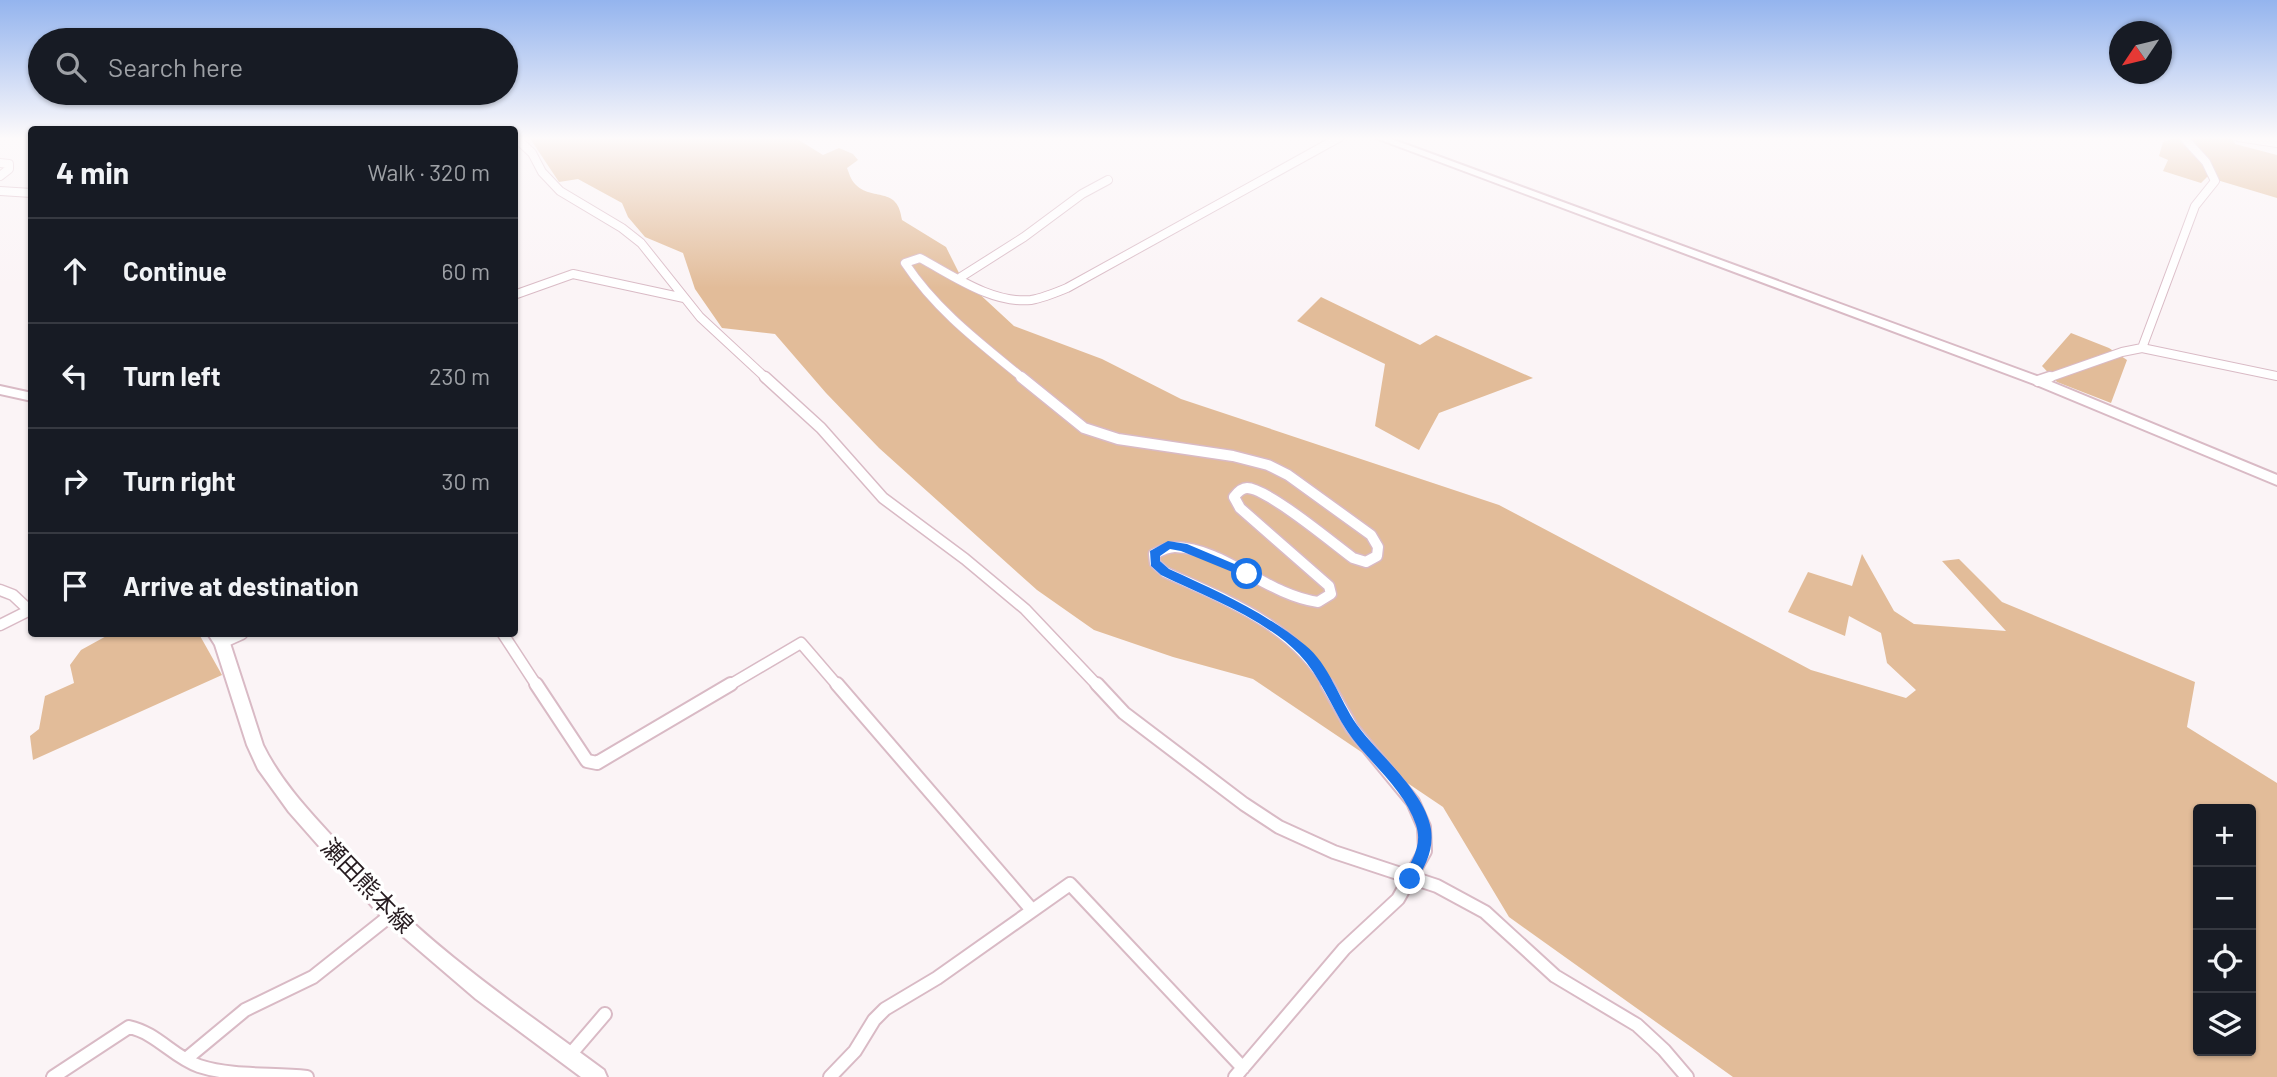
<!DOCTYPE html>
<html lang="en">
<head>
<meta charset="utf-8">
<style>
  :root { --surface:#171b24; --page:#242831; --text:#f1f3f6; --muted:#9ea1a6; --line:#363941 }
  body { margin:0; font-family:Barlow,"Noto Sans JP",sans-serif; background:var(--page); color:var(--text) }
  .controls { position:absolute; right:21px; bottom:21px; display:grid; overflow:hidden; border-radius:7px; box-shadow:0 2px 5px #0004 }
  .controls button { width:63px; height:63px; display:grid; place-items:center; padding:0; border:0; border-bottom:2px solid var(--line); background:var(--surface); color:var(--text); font:35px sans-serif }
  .compass { position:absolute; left:2109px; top:21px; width:63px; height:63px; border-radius:50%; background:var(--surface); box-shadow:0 2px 5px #0004; rotate:235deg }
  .stop { position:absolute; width:21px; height:21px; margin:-16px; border:5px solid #1a73e8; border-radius:50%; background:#fff }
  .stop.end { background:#1a73e8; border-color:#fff; box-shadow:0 2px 7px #0008 }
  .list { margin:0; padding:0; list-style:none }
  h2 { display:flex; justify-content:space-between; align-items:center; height:91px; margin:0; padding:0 28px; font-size:30px }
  h2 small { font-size:23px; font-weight:400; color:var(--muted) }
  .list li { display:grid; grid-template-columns:46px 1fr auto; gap:21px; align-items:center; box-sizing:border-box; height:105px; padding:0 28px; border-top:2px solid var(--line) }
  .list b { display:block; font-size:26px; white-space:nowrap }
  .list em { font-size:23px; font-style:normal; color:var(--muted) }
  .icon { flex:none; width:38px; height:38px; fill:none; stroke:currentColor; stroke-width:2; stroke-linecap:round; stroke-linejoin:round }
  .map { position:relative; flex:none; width:2277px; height:1077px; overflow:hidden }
  .search { position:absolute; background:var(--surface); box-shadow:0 2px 5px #0004; left:28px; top:28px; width:490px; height:77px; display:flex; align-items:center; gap:18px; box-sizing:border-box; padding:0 24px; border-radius:38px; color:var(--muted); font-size:26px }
  .panel { position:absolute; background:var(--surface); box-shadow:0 2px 5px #0004; left:28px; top:126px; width:490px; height:511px; border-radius:7px }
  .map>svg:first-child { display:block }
  .green { fill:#e2bc99; fill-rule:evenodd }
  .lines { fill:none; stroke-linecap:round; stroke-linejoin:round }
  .street-far2-casing { stroke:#d9bac5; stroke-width:10 }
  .street-far1-casing { stroke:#d9bac5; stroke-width:13 }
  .street-casing { stroke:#d9bac5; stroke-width:16 }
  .secondary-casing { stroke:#d9bac5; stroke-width:4 }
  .street-far2 { stroke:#fff; stroke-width:8 }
  .street-far1 { stroke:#fff; stroke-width:10 }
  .street { stroke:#fff; stroke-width:12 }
  .secondary { fill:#fff; fill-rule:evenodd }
  .route { fill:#1a73e8 }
  .labels { text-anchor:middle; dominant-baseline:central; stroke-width:7; stroke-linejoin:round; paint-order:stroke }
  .near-street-label { font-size:24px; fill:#261b1f; stroke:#fff }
</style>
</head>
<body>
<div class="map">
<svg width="2277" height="1077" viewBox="0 0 2277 1077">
  <rect width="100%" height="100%" fill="#fbf4f6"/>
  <!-- green -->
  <path class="green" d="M529,137H794L823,155L839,148L853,154L858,160L847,168C849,173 851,180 855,184C872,202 898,185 902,220L946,247L961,277L1014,326L1102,359L1181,399L1499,505L1811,670L1906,698L1916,690L1887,663L1881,633L1849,616L1845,636L1788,612L1808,572L1852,586L1862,554L1894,611L1914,624L2006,631L1942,561L1959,559L2002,602L2195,682L2187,727L2277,783V1077H1733L1509,917L1443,807L1253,679L1173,657L1094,630L1037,590L879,448L826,393L775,334L722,328L695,289L683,253L645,237L628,217L622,203L578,179L559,182ZM2198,809H2251V1051H2198Z
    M2179,137H2226L2232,138L2235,144L2277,155V198L2207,177L2201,183L2163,171L2168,160L2159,156L2163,142Z
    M1321,297L1420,345L1436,335L1533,378L1439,413L1419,450L1375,426L1385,364L1297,321Z
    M2071,333L2109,348L2127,360L2111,403L2057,382L2042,366Z
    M110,634H199L222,675L33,760L30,736L39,729L45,696L74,683L70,665L81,650Z"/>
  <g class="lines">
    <!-- street-far2 casing -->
    <g class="street-far2-casing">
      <path id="street-far2" d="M515,137L532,153L542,172L560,191L622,228L641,243L700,317L767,379
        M2238,137L2277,143
        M0,163L9,164V169L0,176
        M0,191L32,193
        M961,277L1024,237L1082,194L1108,180
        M514,295L573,274L684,298
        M2142,348L2195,206L2215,181L2206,162L2183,137
        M1024,379C980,343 936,310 905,263L920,258C952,275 992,304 1031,300C1043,298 1055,293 1067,288L1340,137
        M2045,379L2122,352L2142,348L2277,376"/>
    </g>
    <!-- street-far1 casing -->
    <g class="street-far1-casing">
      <path id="street-far1" d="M765,377L821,428L883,498L965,559L1025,609L1098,686
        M1021,377L1084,428L1118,439L1233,456L1268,465L1288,475L1371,535L1378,547L1377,556L1366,562L1353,558C1334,544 1267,488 1247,488C1241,488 1237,493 1234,497L1240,508L1329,586L1331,594L1318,602C1267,595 1224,548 1175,547C1168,547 1160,551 1154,554L1155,563L1165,572C1226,600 1294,625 1328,686
        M2038,381L2050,377
        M0,590L13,595L29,610
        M0,625L32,609
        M503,634L537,686
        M222,643L242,634
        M728,686L801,643L838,686"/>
    </g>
    <!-- street casing -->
    <g class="street-casing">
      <path id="street" d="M536,684L587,761L597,763L731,684
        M837,684L1032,910
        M1097,684L1124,713L1244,804L1279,827L1334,852L1437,886L1485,912L1555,976L1637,1025L1664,1050L1687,1077
        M569,1056L605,1014
        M186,1059L245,1010L313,977L391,915
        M53,1077L129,1027C157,1033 173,1057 199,1066C233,1077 272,1073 307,1077
        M830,1077L855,1051L874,1020L885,1009L937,978L1070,884L1243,1068
        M1235,1077L1344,949L1398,899L1425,851L1424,827L1413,802L1352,728L1327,684"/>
    </g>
    <!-- secondary casing -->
    <g class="secondary-casing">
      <path id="secondary" d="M1373,137H1386L2042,378L2277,475V485L2034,384Z
        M0,386L32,393V401L0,394Z
        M208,634H224L230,643L263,745C279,778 305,807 330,834C352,860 373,887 398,909C461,969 534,1018 604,1070L607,1077H581L476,999L385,921L289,812L258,769L247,745L215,645Z"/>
    </g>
    <!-- street-far2 -->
    <use href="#street-far2" class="street-far2"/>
    <!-- street-far1 -->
    <use href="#street-far1" class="street-far1"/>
    <!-- street -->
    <use href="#street" class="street"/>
    <!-- secondary -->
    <use href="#secondary" class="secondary"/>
  </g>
  <!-- sky -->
  <linearGradient id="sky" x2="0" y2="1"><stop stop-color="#94b4ee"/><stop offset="0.48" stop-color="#fdfafb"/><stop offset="1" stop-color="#fdfafb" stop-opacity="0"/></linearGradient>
  <rect width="2277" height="288" fill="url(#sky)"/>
  <!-- route -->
  <path class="route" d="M1168,541L1187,544L1251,571L1253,574L1247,578L1181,551L1170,549L1160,556V561L1169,569C1217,591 1263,611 1305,645C1329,664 1339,699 1357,725C1379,755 1425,792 1431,829C1434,851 1425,865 1415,884L1410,886L1403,879C1411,860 1423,846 1416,825C1404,788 1368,762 1347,731C1331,706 1320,676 1299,654C1265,619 1205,596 1161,575L1151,566L1150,551Z"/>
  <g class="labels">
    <!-- near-street labels -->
    <g class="near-street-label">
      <text transform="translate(368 885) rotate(46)">瀬田熊本線</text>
    </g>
  </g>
</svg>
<div class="controls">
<button>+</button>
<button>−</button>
<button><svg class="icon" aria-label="locate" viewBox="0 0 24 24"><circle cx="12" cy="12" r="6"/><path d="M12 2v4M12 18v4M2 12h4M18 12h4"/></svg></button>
<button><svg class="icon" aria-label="layers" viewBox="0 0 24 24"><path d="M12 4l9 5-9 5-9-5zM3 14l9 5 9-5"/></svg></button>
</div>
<svg class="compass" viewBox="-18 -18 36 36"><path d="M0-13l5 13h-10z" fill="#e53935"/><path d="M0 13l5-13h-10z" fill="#9ea1a6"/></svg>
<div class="stop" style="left:1247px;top:574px"></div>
<div class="stop end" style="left:1410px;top:879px"></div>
<div class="search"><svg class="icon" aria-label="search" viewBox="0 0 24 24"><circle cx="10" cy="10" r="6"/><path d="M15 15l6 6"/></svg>Search here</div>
<section class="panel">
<h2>4 min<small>Walk · 320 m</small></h2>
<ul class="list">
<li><svg class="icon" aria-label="ahead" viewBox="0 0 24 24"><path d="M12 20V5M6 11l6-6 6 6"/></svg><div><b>Continue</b></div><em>60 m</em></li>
<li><svg class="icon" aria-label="left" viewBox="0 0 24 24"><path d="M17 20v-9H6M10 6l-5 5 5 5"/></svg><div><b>Turn left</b></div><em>230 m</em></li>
<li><svg class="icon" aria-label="right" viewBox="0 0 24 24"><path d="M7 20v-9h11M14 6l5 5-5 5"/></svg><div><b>Turn right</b></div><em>30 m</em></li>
<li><svg class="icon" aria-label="arrive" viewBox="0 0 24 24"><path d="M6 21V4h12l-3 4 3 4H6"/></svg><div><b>Arrive at destination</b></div></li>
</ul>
</section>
</div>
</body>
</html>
